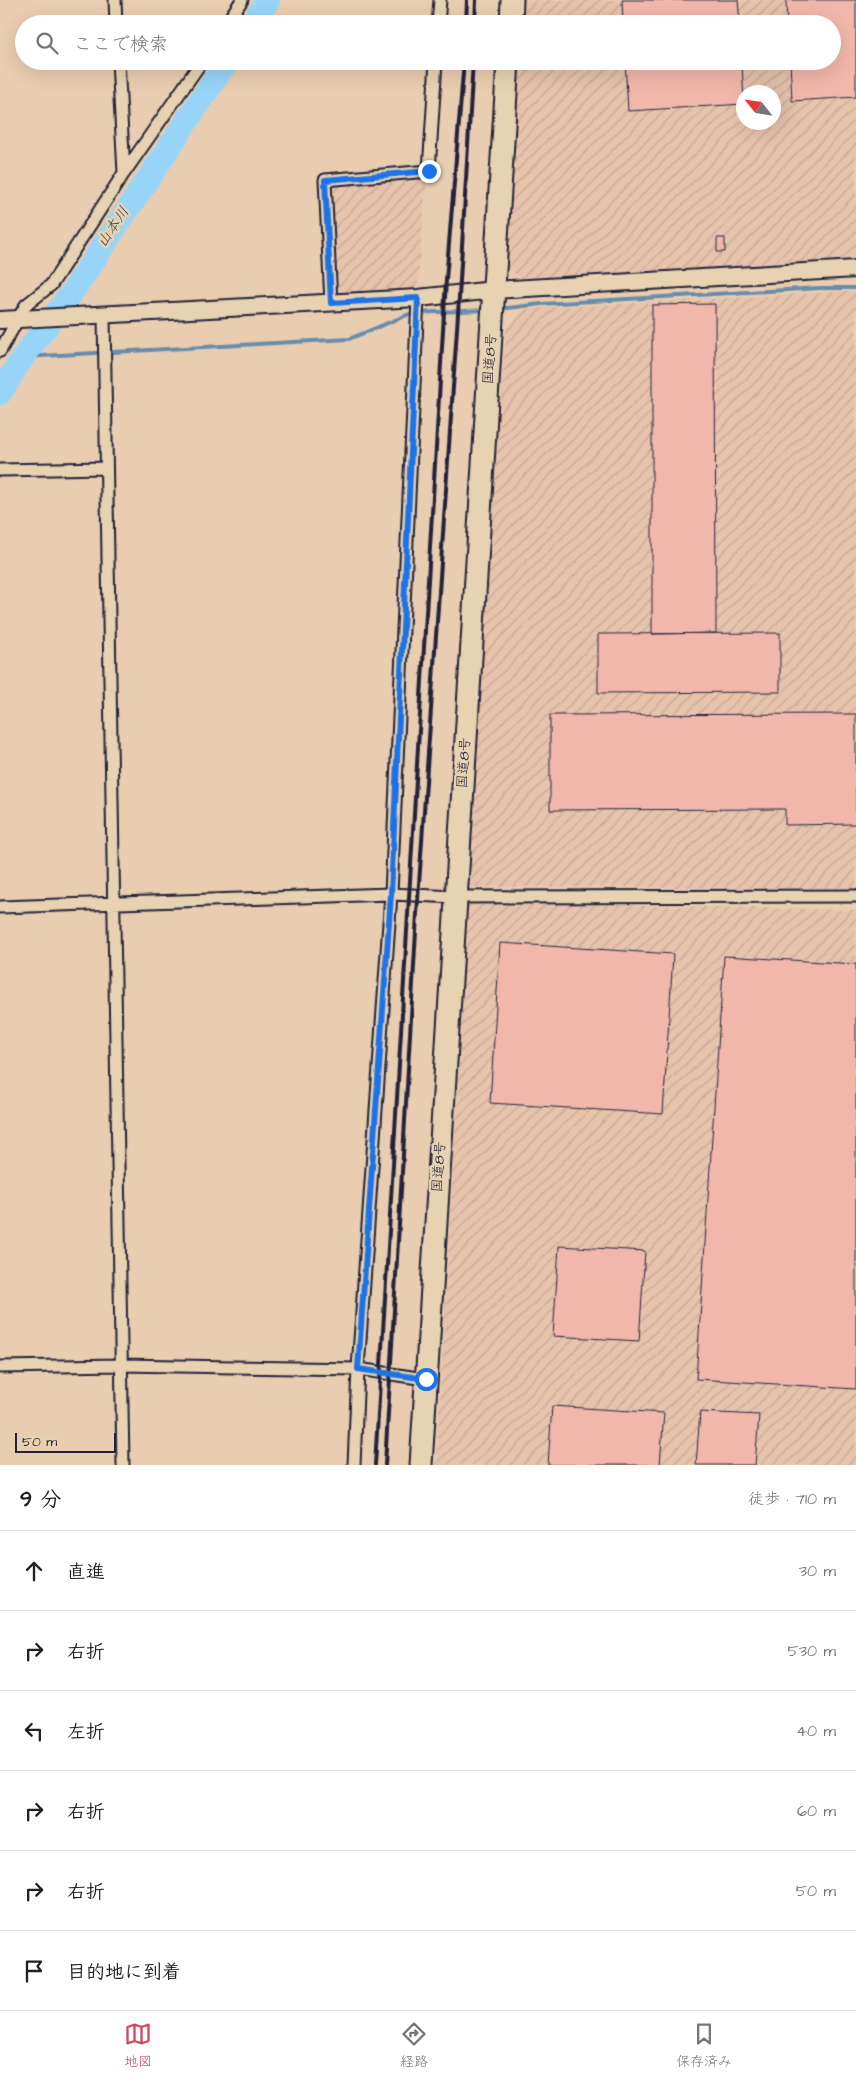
<!DOCTYPE html>
<html lang="ja">
<head>
<meta charset="utf-8">
<style>
  :root { --surface:#fff; --page:#f6f6f6; --text:#202124; --muted:#757577; --line:#e0e0e0; --accent:#d1495b }
  body { margin:0; font-family:"Architects Daughter","Klee One",sans-serif; background:var(--page); color:var(--text) }
  .compass { position:absolute; left:736px; top:85px; width:45px; height:45px; border-radius:50%; background:var(--surface); box-shadow:0 5px 20px #0002; rotate:300deg }
  .scale { position:absolute; left:15px; bottom:12px; width:101px; box-sizing:border-box; padding-left:5px; border:2px solid #22223b; border-top:0; font-size:14px; line-height:18px; white-space:nowrap; color:#22223b; -webkit-text-stroke:4px #e7d3b1; paint-order:stroke }
  .stop { position:absolute; width:15px; height:15px; margin:-11px; border:4px solid #1a73e8; border-radius:50%; background:#fff }
  .stop.end { background:#1a73e8; border-color:#fff; box-shadow:0 1px 5px #0008 }
  .list { margin:0; padding:0; list-style:none }
  h2 { display:flex; justify-content:space-between; align-items:center; height:65px; margin:0; padding:0 20px; font-size:21px }
  h2 small { font-size:16px; font-weight:400; color:var(--muted) }
  .list li { display:grid; grid-template-columns:32px 1fr auto; gap:15px; align-items:center; box-sizing:border-box; height:80px; padding:0 20px; border-top:1px solid var(--line) }
  .list b { display:block; font-size:19px; white-space:nowrap }
  .list em { font-size:16px; font-style:normal; color:var(--muted) }
  .icon { flex:none; width:28px; height:28px; fill:none; stroke:currentColor; stroke-width:2; stroke-linecap:round; stroke-linejoin:round }
  .map { position:relative; flex:none; width:856px; height:1465px; overflow:hidden }
  .search { position:absolute; background:var(--surface); box-shadow:0 5px 20px #0002; left:15px; right:15px; top:15px; height:55px; display:flex; align-items:center; gap:12px; box-sizing:border-box; padding:0 18px; border-radius:28px; color:var(--muted); font-size:19px }
  .sheet { height:545px; background:var(--surface) }
  nav { display:flex; justify-content:space-around; align-items:center; box-sizing:border-box; height:70px; border-top:1px solid var(--line); background:var(--surface); font-size:14px; color:var(--muted) }
  nav a { display:grid; justify-items:center; gap:2px }
  nav .on { color:var(--accent) }
  .map>svg:first-child { display:block }
  .industrial { fill:url(#industrial-furrows); fill-rule:evenodd }
  .lines { fill:none; stroke-linecap:round; stroke-linejoin:round }
  .stream { stroke:#688dac; stroke-width:4 }
  .river { stroke:#97d5f8; stroke-width:24 }
  .building { fill:#f1b7aa; stroke:#22223b }
  .street-casing { stroke:#22223b; stroke-width:15 }
  .secondary-casing { stroke:#22223b; stroke-width:20 }
  .highway-casing { stroke:#22223b; stroke-width:25 }
  .street { stroke:#e7d3b1; stroke-width:11 }
  .secondary { stroke:#e7d3b1; stroke-width:16 }
  .highway { stroke:#e7d3b1; stroke-width:21 }
  .rail { stroke:#22223b; stroke-width:4 }
  .route { stroke:#1a73e8; stroke-width:6 }
  .labels { text-anchor:middle; dominant-baseline:central; stroke-width:5; stroke-linejoin:round; paint-order:stroke }
  .street-label { font-size:14px; fill:#22223b; stroke:#e7d3b1 }
  .water-label { font-size:15px; font-style:italic; fill:#343d57; stroke:#e7d3b1 }
</style>
</head>
<body>
<div class="map">
<svg width="856" height="1465" viewBox="0 0 856 1465">
  <defs>
    <pattern id="industrial-furrows" width="10" height="10" patternUnits="userSpaceOnUse" patternTransform="scale(1.25)"><rect width="10" height="10" fill="#e7c3ac"/><path d="M-1 1l2-2M0 10L10 0M9 11l2-2" fill="none" stroke="#c6a795"/></pattern>
  </defs>
  <rect width="100%" height="100%" fill="#e9cdb0"/>
  <filter id="ink" filterUnits="userSpaceOnUse"><feTurbulence type="fractalNoise" baseFrequency=".02" numOctaves="2"/><feDisplacementMap in="SourceGraphic" scale="10" xChannelSelector="R" yChannelSelector="G"/><feConvolveMatrix kernelMatrix="1 2 1 2 8 2 1 2 1" color-interpolation-filters="sRGB"/></filter>
  <g filter="url(#ink)">
    <!-- industrial -->
    <path class="industrial" d="M522,0H856V258L528,283L501,264L518,61H832V24H521ZM744,92H774V122H744Z
      M427,177L417,291L336,296L331,185Z
      M856,291V888L463,887L506,329L525,309Z
      M468,902L856,910V1465H436Z"/>
    <g class="lines">
      <!-- stream -->
      <path class="stream" d="M499,309L541,304L820,288H856
        M23,357L349,339L412,313L487,310"/>
      <!-- river -->
      <path class="river" d="M252,24L268,0
        M0,393L23,357L73,291L227,61"/>
    </g>
    <!-- building -->
    <path class="building" d="M622,0H738L740,24H623Z
      M786,0H856V97L792,101L790,61H832V24H787Z
      M625,61H742L744,104L628,111Z
      M717,238H725V252H717Z
      M715,304L716,633L652,634V305Z
      M780,633V692L598,693V634Z
      M856,714V824L785,825V809L550,810V715Z
      M500,943L673,954L663,1114L490,1103Z
      M724,956L856,964V1389L696,1379Z
      M559,1246L645,1251L639,1341L553,1336Z
      M552,1406L664,1413L660,1465H548Z
      M700,1412L759,1415L755,1465H696Z"/>
    <g class="lines">
      <!-- street casing -->
      <g class="street-casing">
        <path id="street" d="M115,0L116,24
          M226,24L242,0
          M438,24L440,0
          M118,61L124,173
          M331,303L325,180L429,171L436,61
          M104,316L123,1465
          M0,351L26,305L51,285L124,173L202,61
          M0,470L106,468
          M0,907L391,894L456,897L856,896
          M0,1367L121,1365L358,1369L425,1379
          M354,1465L358,1369L391,894L418,298"/>
      </g>
      <!-- secondary casing -->
      <g class="secondary-casing">
        <path id="secondary" d="M0,320L418,298L494,290L856,269"/>
      </g>
      <!-- highway casing -->
      <g class="highway-casing">
        <path id="highway" d="M511,24L512,0
          M421,1465L508,61"/>
      </g>
      <!-- street -->
      <use href="#street" class="street"/>
      <!-- secondary -->
      <use href="#secondary" class="secondary"/>
      <!-- highway -->
      <use href="#highway" class="highway"/>
      <!-- rail -->
      <path class="rail" d="M466,24L467,0
        M475,24L476,0
        M375,1465L446,280L464,61
        M385,1465L417,914L458,314L473,61"/>
    </g>
  </g>
  <g class="lines" filter="url(#ink)">
    <!-- route -->
    <path class="route" d="M426,1379L358,1369L391,894L418,298L331,303L325,180L429,171"/>
  </g>
  <g class="labels">
    <!-- street labels -->
    <g class="street-label">
      <text transform="translate(490 359) rotate(-86)">国道8号</text>
      <text transform="translate(464 763) rotate(-86)">国道8号</text>
      <text transform="translate(439 1167) rotate(-86)">国道8号</text>
    </g>
    <!-- water labels -->
    <g class="water-label">
      <text transform="translate(113 227) rotate(-56)">山本川</text>
    </g>
  </g>
</svg>
<svg class="compass" viewBox="-18 -18 36 36"><path d="M0-13l5 13h-10z" fill="#e53935"/><path d="M0 13l5-13h-10z" fill="#757577"/></svg>
<div class="scale">50 m</div>
<div class="stop" style="left:426px;top:1379px"></div>
<div class="stop end" style="left:429px;top:171px"></div>
<div class="search"><svg class="icon" aria-label="search" viewBox="0 0 24 24"><circle cx="10" cy="10" r="6"/><path d="M15 15l6 6"/></svg>ここで検索</div>
</div>
<section class="sheet">
<h2>9 分<small>徒歩 · 710 m</small></h2>
<ul class="list">
<li><svg class="icon" aria-label="ahead" viewBox="0 0 24 24"><path d="M12 20V5M6 11l6-6 6 6"/></svg><div><b>直進</b></div><em>30 m</em></li>
<li><svg class="icon" aria-label="right" viewBox="0 0 24 24"><path d="M7 20v-9h11M14 6l5 5-5 5"/></svg><div><b>右折</b></div><em>530 m</em></li>
<li><svg class="icon" aria-label="left" viewBox="0 0 24 24"><path d="M17 20v-9H6M10 6l-5 5 5 5"/></svg><div><b>左折</b></div><em>40 m</em></li>
<li><svg class="icon" aria-label="right" viewBox="0 0 24 24"><path d="M7 20v-9h11M14 6l5 5-5 5"/></svg><div><b>右折</b></div><em>60 m</em></li>
<li><svg class="icon" aria-label="right" viewBox="0 0 24 24"><path d="M7 20v-9h11M14 6l5 5-5 5"/></svg><div><b>右折</b></div><em>50 m</em></li>
<li><svg class="icon" aria-label="arrive" viewBox="0 0 24 24"><path d="M6 21V4h12l-3 4 3 4H6"/></svg><div><b>目的地に到着</b></div></li>
</ul>
</section>
<nav>
<a class="on"><svg class="icon" aria-label="map" viewBox="0 0 24 24"><path d="M3 6l6-2 6 2 6-2v14l-6 2-6-2-6 2zM9 4v14M15 6v14"/></svg>地図</a>
<a><svg class="icon" aria-label="directions" viewBox="0 0 24 24"><path d="M12 3l9 9-9 9-9-9zM9 14v-3h6M13 9l2 2-2 2"/></svg>経路</a>
<a><svg class="icon" aria-label="saved" viewBox="0 0 24 24"><path d="M7 4h10v16l-5-4-5 4z"/></svg>保存済み</a>
</nav>
</body>
</html>
